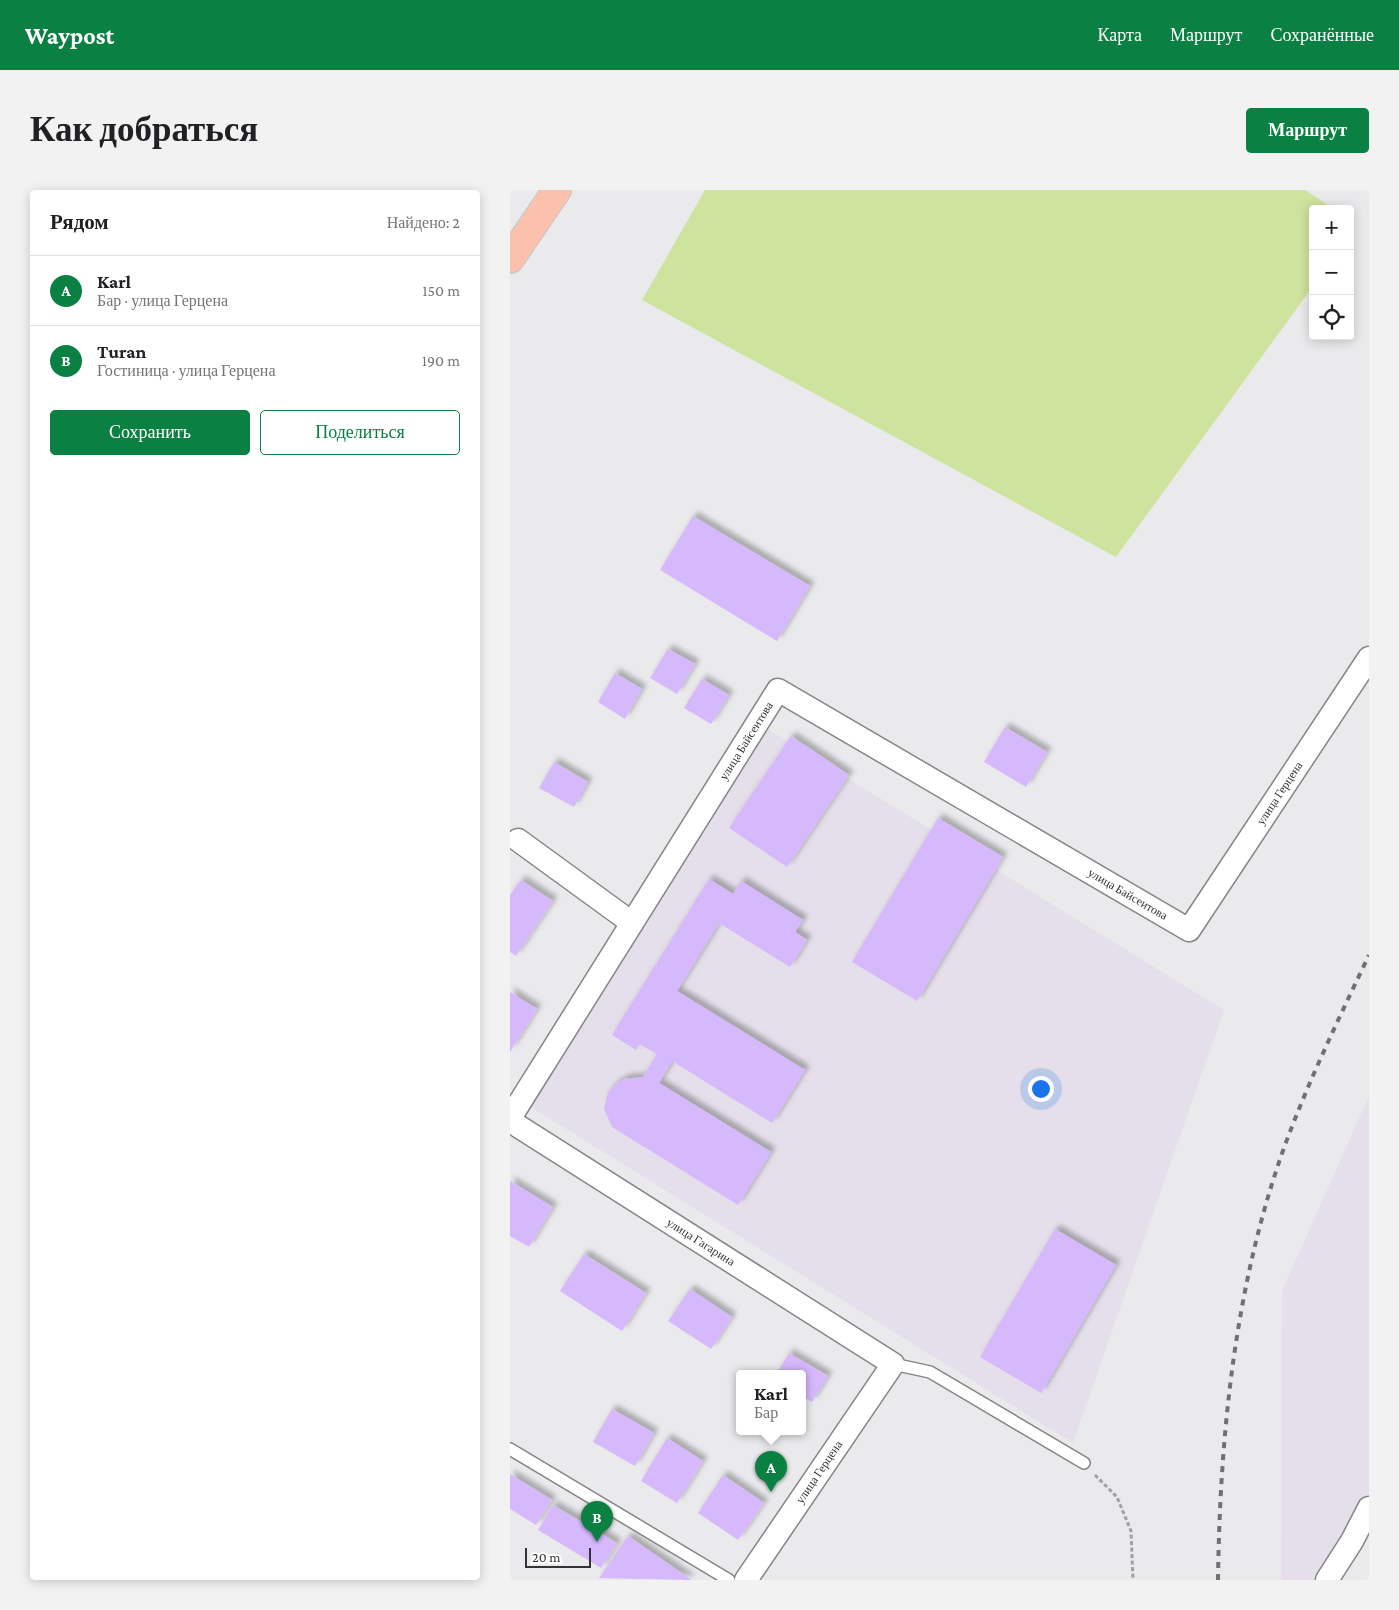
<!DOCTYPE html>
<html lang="ru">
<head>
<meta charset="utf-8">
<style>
  :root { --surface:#fff; --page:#f2f2f2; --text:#202124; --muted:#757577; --line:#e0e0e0; --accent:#0b8043 }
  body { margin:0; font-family:"Crimson Pro",serif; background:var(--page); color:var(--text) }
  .controls { position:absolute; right:15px; top:15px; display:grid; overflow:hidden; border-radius:5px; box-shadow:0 2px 12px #0003 }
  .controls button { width:45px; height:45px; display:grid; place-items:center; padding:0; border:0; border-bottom:1px solid var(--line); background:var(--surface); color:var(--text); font:25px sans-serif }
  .scale { position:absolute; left:15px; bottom:12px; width:66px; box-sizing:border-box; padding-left:5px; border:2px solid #343335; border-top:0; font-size:14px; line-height:18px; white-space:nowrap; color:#343335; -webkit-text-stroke:4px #fff; paint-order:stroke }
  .you { position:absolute; left:530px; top:898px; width:18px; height:18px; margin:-12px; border:4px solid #fff; border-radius:50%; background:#1a73e8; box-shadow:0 0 0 8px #1a73e833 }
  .badge { display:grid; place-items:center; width:32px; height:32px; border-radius:50%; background:var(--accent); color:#fff; font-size:16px; font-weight:700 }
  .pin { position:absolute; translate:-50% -41px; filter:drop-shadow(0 1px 2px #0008) }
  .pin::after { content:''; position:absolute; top:26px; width:18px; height:15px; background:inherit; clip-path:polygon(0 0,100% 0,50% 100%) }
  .popup { position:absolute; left:226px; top:1180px; width:70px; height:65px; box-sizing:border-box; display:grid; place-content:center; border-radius:5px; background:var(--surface); filter:drop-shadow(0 1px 4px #0005); font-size:16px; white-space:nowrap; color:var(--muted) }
  .popup b { font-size:19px; color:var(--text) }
  .popup::after { content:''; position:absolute; left:50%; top:100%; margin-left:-10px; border:10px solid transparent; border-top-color:var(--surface) }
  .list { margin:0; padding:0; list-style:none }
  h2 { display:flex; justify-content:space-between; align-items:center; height:65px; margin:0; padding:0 20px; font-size:21px }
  h2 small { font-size:16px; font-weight:400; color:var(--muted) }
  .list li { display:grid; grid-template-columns:32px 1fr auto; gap:15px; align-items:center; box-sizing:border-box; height:70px; padding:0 20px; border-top:1px solid var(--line) }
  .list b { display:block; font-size:19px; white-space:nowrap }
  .list p { margin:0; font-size:16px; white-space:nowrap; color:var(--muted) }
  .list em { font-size:16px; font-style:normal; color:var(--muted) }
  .actions { display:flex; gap:10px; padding:15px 20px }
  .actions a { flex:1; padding:11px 0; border:1px solid var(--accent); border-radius:5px; text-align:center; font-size:18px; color:var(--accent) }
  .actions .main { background:var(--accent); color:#fff }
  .icon { flex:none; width:28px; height:28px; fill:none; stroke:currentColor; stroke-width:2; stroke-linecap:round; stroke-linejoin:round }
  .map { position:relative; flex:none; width:859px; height:1390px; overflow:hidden; border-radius:5px }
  header { display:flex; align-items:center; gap:30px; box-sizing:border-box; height:70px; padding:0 25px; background:var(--accent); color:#fff }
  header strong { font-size:24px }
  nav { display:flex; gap:28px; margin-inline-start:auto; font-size:18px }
  .intro { display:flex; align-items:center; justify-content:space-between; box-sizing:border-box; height:120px; padding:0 30px }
  h1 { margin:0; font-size:35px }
  .button { padding:12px 22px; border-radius:5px; background:var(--accent); color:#fff; font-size:18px; font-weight:700 }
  main { display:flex; gap:30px; padding:0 30px }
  aside { flex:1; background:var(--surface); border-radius:5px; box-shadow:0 2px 12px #0003 }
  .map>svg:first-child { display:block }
  .built { fill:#e4dfea }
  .green { fill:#cee39e }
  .building { fill:#d6b8fc; filter:url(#shadow) }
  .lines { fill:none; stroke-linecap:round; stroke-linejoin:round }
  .lane-casing { stroke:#858487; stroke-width:14 }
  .street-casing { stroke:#858487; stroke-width:25 }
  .primary-casing { stroke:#c6c6c6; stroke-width:30 }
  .path { stroke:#a09fa2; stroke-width:3; stroke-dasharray:4 2.5; stroke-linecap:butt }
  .lane { stroke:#fff; stroke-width:11 }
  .street { stroke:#fff; stroke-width:22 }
  .primary { stroke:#fcc1ad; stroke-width:28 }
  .rail { stroke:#706f71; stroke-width:4; stroke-dasharray:6 6; stroke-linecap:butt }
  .labels { text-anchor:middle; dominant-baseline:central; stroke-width:5; stroke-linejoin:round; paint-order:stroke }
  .street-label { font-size:12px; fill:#343335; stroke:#fff }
</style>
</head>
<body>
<header>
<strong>Waypost</strong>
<nav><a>Карта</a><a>Маршрут</a><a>Сохранённые</a></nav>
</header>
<div class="intro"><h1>Как добраться</h1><a class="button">Маршрут</a></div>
<main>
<aside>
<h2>Рядом<small>Найдено: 2</small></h2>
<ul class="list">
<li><span class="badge">A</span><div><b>Karl</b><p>Бар · улица Герцена</p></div><em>150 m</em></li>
<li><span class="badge">B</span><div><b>Turan</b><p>Гостиница · улица Герцена</p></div><em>190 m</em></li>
</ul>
<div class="actions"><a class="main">Сохранить</a><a>Поделиться</a></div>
</aside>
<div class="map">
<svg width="859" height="1390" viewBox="0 0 859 1390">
  <defs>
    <filter id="shadow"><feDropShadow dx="4.5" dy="-4.5" stdDeviation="2.5" flood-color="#0004"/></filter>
  </defs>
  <rect width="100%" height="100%" fill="#eae9ec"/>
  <!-- built -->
  <path class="built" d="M256,538L714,820L563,1253L16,914Z
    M859,906V1326L830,1390H771L772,1101Z"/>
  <!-- green -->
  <path class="green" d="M195,0H795L824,19H803V96L606,367L132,110Z"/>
  <!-- building -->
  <path class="building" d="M183,326L300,396L267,451L150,380Z
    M158,459L185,474L167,504L140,488Z
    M105,483L132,499L115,529L88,512Z
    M192,489L219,505L201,534L174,518Z
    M495,537L537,562L516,597L474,572Z
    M281,546L339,585L277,677L219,638Z
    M44,572L78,592L64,617L29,598Z
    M428,628L493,667L407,811L342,772Z
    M199,689L223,704L231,691L293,730L285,742L297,750L280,777L209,733L167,801L295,880L262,933L162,871L149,893L261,962L228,1015L102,937L94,919L98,902L106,894L114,889L133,887L147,864L129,854L126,860L102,845Z
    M11,690L43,711L6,766L0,762V705Z
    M0,802L27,819L0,862Z
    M0,991L43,1017L19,1057L0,1046Z
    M545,1039L606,1075L531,1203L470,1167Z
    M74,1064L136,1103L112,1141L50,1101Z
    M180,1099L222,1127L201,1159L158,1131Z
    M279,1163L318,1186L302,1212L292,1206V1183H267Z
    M102,1219L144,1243L125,1276L83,1252Z
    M157,1248L193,1271L167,1313L131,1291Z
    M0,1284L42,1310L26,1335L0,1319Z
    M213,1285L254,1313L228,1350L188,1323Z
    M43,1315L107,1353L91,1378L28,1340Z
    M118,1346L182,1390L89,1388Z"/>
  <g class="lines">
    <!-- lane casing -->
    <g class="lane-casing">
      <path id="lane" d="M383,1174L420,1182L574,1273
        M0,1259L219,1390"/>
    </g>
    <!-- street casing -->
    <g class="street-casing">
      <g id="street">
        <path d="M8,650L122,733"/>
        <path id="s1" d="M0,928L268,500L679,740L859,468"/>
        <path id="s2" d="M0,931L383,1174L236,1390"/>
        <path d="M817,1390L842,1351L859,1318"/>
      </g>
    </g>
    <!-- primary casing -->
    <g class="primary-casing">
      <path id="primary" d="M0,69L47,0"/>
    </g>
    <!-- path -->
    <path class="path" d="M585,1285L607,1307L621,1341L623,1390"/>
    <!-- lane -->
    <use href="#lane" class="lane"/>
    <!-- street -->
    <use href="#street" class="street"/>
    <!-- primary -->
    <use href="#primary" class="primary"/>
    <!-- rail -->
    <path class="rail" d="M708,1390C710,1243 725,1094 775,955C799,890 829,828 859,765"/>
  </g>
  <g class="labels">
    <!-- street labels -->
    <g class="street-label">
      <text stroke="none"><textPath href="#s1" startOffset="445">улица Байсеитова</textPath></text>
      <text stroke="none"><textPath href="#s1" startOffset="1145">улица Герцена</textPath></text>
      <text stroke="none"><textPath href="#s1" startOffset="910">улица Байсеитова</textPath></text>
      <text stroke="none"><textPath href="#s2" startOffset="226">улица Гагарина</textPath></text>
      <text transform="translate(309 1282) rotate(-56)">улица Герцена</text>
    </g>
  </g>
</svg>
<div class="controls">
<button>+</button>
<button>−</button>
<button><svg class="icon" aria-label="locate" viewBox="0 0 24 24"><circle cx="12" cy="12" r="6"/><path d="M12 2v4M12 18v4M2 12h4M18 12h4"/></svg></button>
</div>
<div class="scale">20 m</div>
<div class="you"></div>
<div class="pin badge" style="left:261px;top:1302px">A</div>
<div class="popup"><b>Karl</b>Бар</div>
<div class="pin badge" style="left:87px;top:1352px">B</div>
</div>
</main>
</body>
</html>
